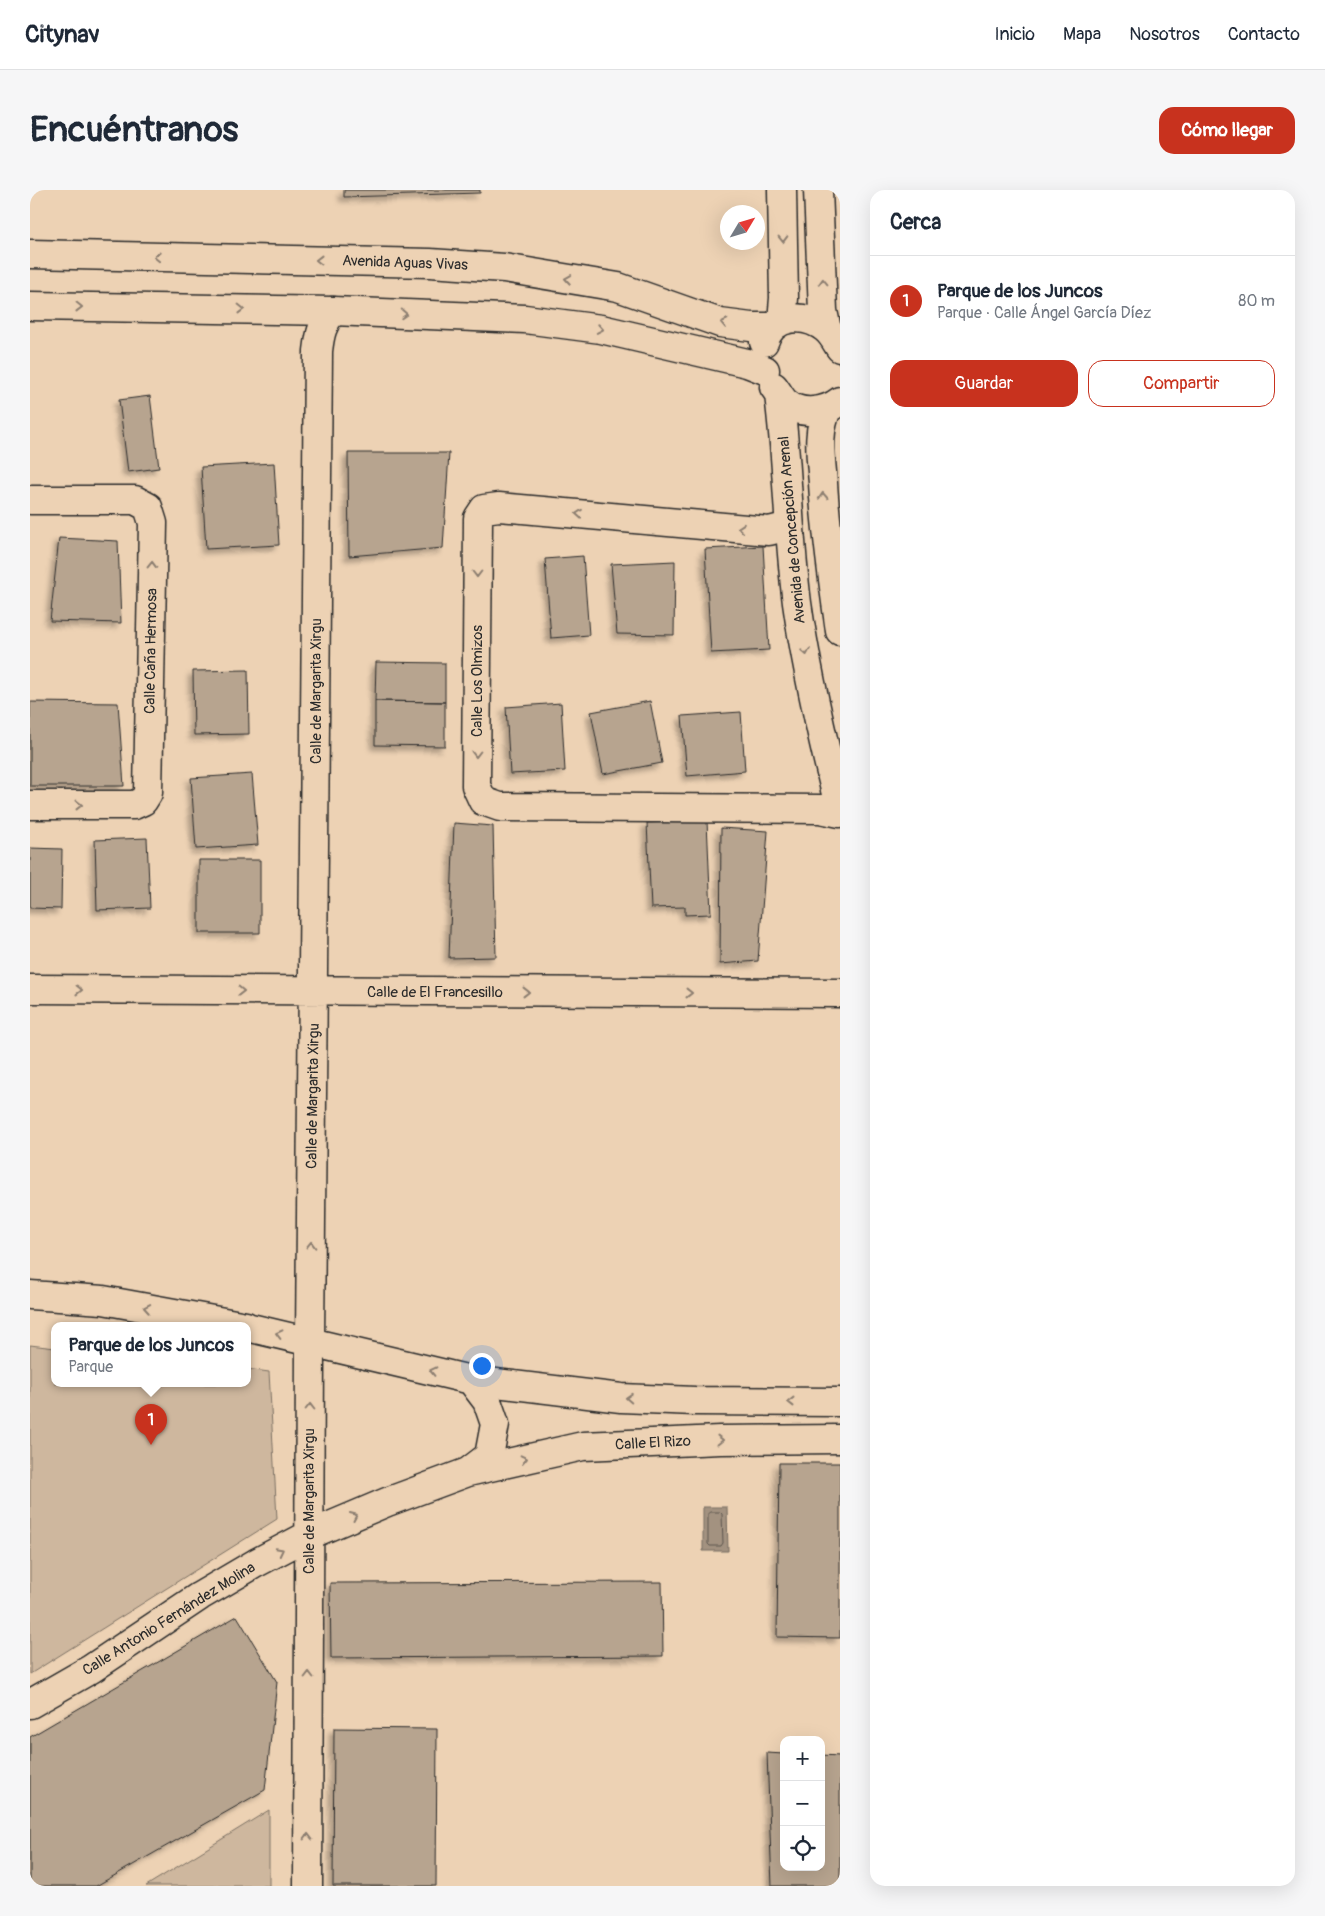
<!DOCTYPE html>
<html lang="es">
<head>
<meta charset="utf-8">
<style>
  :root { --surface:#fff; --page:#f6f6f7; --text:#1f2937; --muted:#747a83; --line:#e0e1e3; --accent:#c8321e }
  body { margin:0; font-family:Pangolin,sans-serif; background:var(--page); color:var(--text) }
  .controls { position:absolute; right:15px; bottom:15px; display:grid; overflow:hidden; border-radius:10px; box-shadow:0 5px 20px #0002 }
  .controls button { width:45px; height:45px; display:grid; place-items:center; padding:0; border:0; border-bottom:1px solid var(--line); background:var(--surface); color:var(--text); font:25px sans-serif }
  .compass { position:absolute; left:690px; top:15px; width:45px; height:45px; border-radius:50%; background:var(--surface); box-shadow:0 5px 20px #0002; rotate:52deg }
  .you { position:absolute; left:451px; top:1175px; width:18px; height:18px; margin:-12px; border:4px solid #fff; border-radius:50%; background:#1a73e8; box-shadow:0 0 0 8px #1a73e833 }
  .badge { display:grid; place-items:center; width:32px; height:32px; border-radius:50%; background:var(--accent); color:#fff; font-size:16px; font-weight:700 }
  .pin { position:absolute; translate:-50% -41px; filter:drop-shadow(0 1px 2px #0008) }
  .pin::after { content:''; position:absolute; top:26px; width:18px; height:15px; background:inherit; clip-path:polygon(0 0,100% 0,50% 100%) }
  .popup { position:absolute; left:21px; top:1132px; width:200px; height:65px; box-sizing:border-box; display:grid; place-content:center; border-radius:10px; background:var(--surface); filter:drop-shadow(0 1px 4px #0005); font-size:16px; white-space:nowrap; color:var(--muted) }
  .popup b { font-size:19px; color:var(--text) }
  .popup::after { content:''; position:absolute; left:50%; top:100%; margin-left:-10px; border:10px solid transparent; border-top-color:var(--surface) }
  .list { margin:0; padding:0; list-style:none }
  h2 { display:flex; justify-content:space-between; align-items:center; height:65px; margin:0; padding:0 20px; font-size:21px }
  h2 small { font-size:16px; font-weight:400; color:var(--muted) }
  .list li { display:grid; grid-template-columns:32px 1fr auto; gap:15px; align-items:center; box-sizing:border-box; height:90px; padding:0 20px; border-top:1px solid var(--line) }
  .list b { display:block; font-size:19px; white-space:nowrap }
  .list p { margin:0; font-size:16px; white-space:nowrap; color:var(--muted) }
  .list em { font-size:16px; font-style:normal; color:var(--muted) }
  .actions { display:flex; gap:10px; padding:15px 20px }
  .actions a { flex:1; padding:11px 0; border:1px solid var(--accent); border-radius:15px; text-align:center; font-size:18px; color:var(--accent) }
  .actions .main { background:var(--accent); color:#fff }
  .icon { flex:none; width:28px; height:28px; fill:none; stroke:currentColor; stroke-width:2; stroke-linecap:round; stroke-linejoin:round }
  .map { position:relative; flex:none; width:810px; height:1696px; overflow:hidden; border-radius:15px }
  header { display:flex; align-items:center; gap:30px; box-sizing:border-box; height:70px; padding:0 25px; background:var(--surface); border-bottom:1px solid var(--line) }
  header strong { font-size:24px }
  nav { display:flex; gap:28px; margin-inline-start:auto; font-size:18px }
  .intro { display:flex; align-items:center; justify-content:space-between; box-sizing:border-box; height:120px; padding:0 30px }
  h1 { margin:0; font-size:35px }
  .button { padding:12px 22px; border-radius:15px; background:var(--accent); color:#fff; font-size:18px; font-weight:700 }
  main { display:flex; gap:30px; padding:0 30px }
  aside { flex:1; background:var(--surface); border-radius:15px; box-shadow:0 5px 20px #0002 }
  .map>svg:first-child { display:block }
  .green { fill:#ceb79e; stroke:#7c7164 }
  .water { fill:#a39280; stroke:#73695e }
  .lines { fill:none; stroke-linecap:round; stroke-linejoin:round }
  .shore { stroke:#5b544d; stroke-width:1 }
  .building { fill:#b7a48f; stroke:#2b2b2b; filter:url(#shadow) }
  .street-casing { stroke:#2b2b2b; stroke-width:31 }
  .secondary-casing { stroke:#2b2b2b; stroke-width:31 }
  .street { stroke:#edd2b4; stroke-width:28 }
  .secondary { stroke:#edd2b4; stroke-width:28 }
  .oneway { stroke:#8c7e70 }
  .labels { text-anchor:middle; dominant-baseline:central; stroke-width:4; stroke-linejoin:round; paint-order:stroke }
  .street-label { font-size:15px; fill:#2b2b2b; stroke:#edd2b4 }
</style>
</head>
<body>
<header>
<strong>Citynav</strong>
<nav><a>Inicio</a><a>Mapa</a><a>Nosotros</a><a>Contacto</a></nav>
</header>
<div class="intro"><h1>Encuéntranos</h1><a class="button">Cómo llegar</a></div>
<main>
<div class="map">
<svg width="810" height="1696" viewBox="0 0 810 1696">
  <defs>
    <filter id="shadow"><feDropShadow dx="-4.5" dy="4.5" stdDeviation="2.5" flood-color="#0004"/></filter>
  </defs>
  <rect width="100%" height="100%" fill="#edd2b4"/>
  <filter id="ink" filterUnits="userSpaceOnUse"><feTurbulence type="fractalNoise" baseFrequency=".02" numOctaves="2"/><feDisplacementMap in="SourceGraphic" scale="10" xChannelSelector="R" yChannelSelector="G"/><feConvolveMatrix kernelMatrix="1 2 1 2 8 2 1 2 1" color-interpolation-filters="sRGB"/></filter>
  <g filter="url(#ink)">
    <!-- green -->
    <path class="green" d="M0,1155L25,1158V1194H217V1179L239,1182L247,1329L0,1484Z
      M239,1620V1696H116Z"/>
    <!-- water -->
    <path class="water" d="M673,1317H697L698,1361H673Z"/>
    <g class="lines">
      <!-- shore -->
      <path class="shore" d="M680,1322H690L692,1324L693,1353L691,1356H680L678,1354V1324Z"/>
    </g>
    <!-- building -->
    <path class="building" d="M314,0H450V3L314,7Z
      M120,206L129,278L98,282L89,210Z
      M318,263H419L413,358L319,366Z
      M244,273L249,355L176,359L171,277Z
      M29,348L88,351L91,433L20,431Z
      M733,356L739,460L681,463L675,359Z
      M553,366L559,445L521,448L515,369Z
      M645,371L644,445L587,444L581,374Z
      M346,472L415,473V512L345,511Z
      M218,480L219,544L164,545L163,481Z
      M345,511L415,512V556L345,555Z
      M620,511L632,573L573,584L561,522Z
      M0,512L88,513L94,596H0Z
      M531,513L535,581L480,584L476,517Z
      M711,522L715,581L657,586L652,526Z
      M222,584L228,655L166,659L161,588Z
      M677,631L681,724L655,725V717L621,718L617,633Z
      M424,633L463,636L466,767L419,768Z
      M691,638L738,641L728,771L690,774Z
      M117,648L120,718L67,720L65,650Z
      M0,658L32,659L31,719L0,718Z
      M169,670H230V743H169Z
      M749,1273H810V1448L747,1447Z
      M632,1392L633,1466L301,1468L300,1393Z
      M207,1426L247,1492L235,1600L66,1696H0V1547Z
      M304,1538L407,1539L406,1696H303Z
      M737,1563L754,1564V1677H791V1565L810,1566V1696H742Z"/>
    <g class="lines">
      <!-- street casing -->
      <g class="street-casing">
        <path id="street" d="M0,310H105L118,317L123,333L118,603L113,611L104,615H0
          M759,336L739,341L469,317L454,319L448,328L446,596L453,611L470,617L790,619L810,623
          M0,799L810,803
          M0,1105L73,1110L216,1136
          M217,1137L441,1190L591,1208L665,1211L810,1212
          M438,1282L459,1266L465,1234L457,1211L441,1190
          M0,1514L61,1479L170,1406L226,1373L279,1345L357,1312L438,1282L553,1256L690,1250L810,1249
          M278,1696L280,1152L288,161C290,144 292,134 303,121"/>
      </g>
      <!-- secondary casing -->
      <g class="secondary-casing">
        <path id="secondary" d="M788,0L793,121L797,140
          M0,64L400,73L474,78L588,97L690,133L721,137H742
          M0,116L303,121L495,129L571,139L717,173L735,180
          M752,131L754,108L752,0
          M734,152C743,123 776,123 796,139C802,144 806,152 810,158
          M744,197C748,202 751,209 756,213C771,226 796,222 810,211
          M749,205C758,274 758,344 767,413C777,483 793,552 810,620
          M798,218C786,241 791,268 793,293C796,343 803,392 810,441"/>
      </g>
      <!-- street -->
      <use href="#street" class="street"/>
      <!-- secondary -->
      <use href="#secondary" class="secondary"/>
    </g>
    <!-- one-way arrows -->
    <defs><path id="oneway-chevron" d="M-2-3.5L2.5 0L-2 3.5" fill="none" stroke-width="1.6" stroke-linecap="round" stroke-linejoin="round" transform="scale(1.25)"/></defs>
    <g class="oneway">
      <use href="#oneway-chevron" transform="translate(753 49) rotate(89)"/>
      <use href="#oneway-chevron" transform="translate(127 67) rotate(-179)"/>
      <use href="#oneway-chevron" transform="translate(289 70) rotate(-179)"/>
      <use href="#oneway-chevron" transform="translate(538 89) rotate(-171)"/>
      <use href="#oneway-chevron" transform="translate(793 92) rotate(-92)"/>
      <use href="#oneway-chevron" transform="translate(49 117) rotate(1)"/>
      <use href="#oneway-chevron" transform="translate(211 119) rotate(1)"/>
      <use href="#oneway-chevron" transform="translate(374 124) rotate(3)"/>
      <use href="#oneway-chevron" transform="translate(694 133) rotate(-168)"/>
      <use href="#oneway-chevron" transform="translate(570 139) rotate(10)"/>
      <use href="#oneway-chevron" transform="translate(793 306) rotate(-93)"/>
      <use href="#oneway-chevron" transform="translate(549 324) rotate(-175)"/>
      <use href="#oneway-chevron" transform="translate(711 338) rotate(-175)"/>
      <use href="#oneway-chevron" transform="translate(122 375) rotate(-89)"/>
      <use href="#oneway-chevron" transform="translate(447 384) rotate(90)"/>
      <use href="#oneway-chevron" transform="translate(776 462) rotate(80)"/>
      <use href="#oneway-chevron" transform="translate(446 564) rotate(90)"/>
      <use href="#oneway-chevron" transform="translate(49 615)"/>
      <use href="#oneway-chevron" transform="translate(49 800) rotate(1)"/>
      <use href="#oneway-chevron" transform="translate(211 801) rotate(1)"/>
      <use href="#oneway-chevron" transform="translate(496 802)"/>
      <use href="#oneway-chevron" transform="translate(659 803)"/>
      <use href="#oneway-chevron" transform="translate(281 1055) rotate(-89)"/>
      <use href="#oneway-chevron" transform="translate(117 1118) rotate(-170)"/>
      <use href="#oneway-chevron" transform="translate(249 1144) rotate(-166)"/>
      <use href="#oneway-chevron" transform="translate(403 1181) rotate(-167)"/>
      <use href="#oneway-chevron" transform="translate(599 1208) rotate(-177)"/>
      <use href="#oneway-chevron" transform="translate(761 1212) rotate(-180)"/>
      <use href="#oneway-chevron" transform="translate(280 1217) rotate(-90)"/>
      <use href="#oneway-chevron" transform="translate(690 1250) rotate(-1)"/>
      <use href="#oneway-chevron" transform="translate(494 1269) rotate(-13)"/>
      <use href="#oneway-chevron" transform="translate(324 1326) rotate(-24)"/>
      <use href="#oneway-chevron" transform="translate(250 1361) rotate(-27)"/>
      <use href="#oneway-chevron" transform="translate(279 1485) rotate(-90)"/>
      <use href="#oneway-chevron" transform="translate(278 1647) rotate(-90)"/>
    </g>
  </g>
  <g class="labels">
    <!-- street labels -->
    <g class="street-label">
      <text transform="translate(375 73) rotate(2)">Avenida Aguas Vivas</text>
      <text transform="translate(762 340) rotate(-95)">Avenida de Concepción Arenal</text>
      <text transform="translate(121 461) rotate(-89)">Calle Caña Hermosa</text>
      <text transform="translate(447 491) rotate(-90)">Calle Los Olmizos</text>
      <text transform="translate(286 501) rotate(-90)">Calle de Margarita Xirgu</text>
      <text x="405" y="802">Calle de El Francesillo</text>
      <text transform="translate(283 906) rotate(-89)">Calle de Margarita Xirgu</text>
      <text transform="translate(623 1253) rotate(-3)">Calle El Rizo</text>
      <text transform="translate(279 1311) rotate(-90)">Calle de Margarita Xirgu</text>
      <text transform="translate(139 1429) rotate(-32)">Calle Antonio Fernández Molina</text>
    </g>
  </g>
</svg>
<div class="controls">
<button>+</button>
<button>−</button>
<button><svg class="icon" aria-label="locate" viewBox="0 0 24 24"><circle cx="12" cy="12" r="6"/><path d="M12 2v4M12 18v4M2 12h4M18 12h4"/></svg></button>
</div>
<svg class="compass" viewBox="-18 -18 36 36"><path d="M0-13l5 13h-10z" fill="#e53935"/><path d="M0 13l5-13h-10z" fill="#747a83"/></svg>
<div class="you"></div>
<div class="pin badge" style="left:121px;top:1255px">1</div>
<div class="popup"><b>Parque de los Juncos</b>Parque</div>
</div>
<aside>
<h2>Cerca<small></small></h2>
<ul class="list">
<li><span class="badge">1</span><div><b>Parque de los Juncos</b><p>Parque · Calle Ángel García Díez</p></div><em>80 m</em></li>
</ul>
<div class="actions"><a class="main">Guardar</a><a>Compartir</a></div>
</aside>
</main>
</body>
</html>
